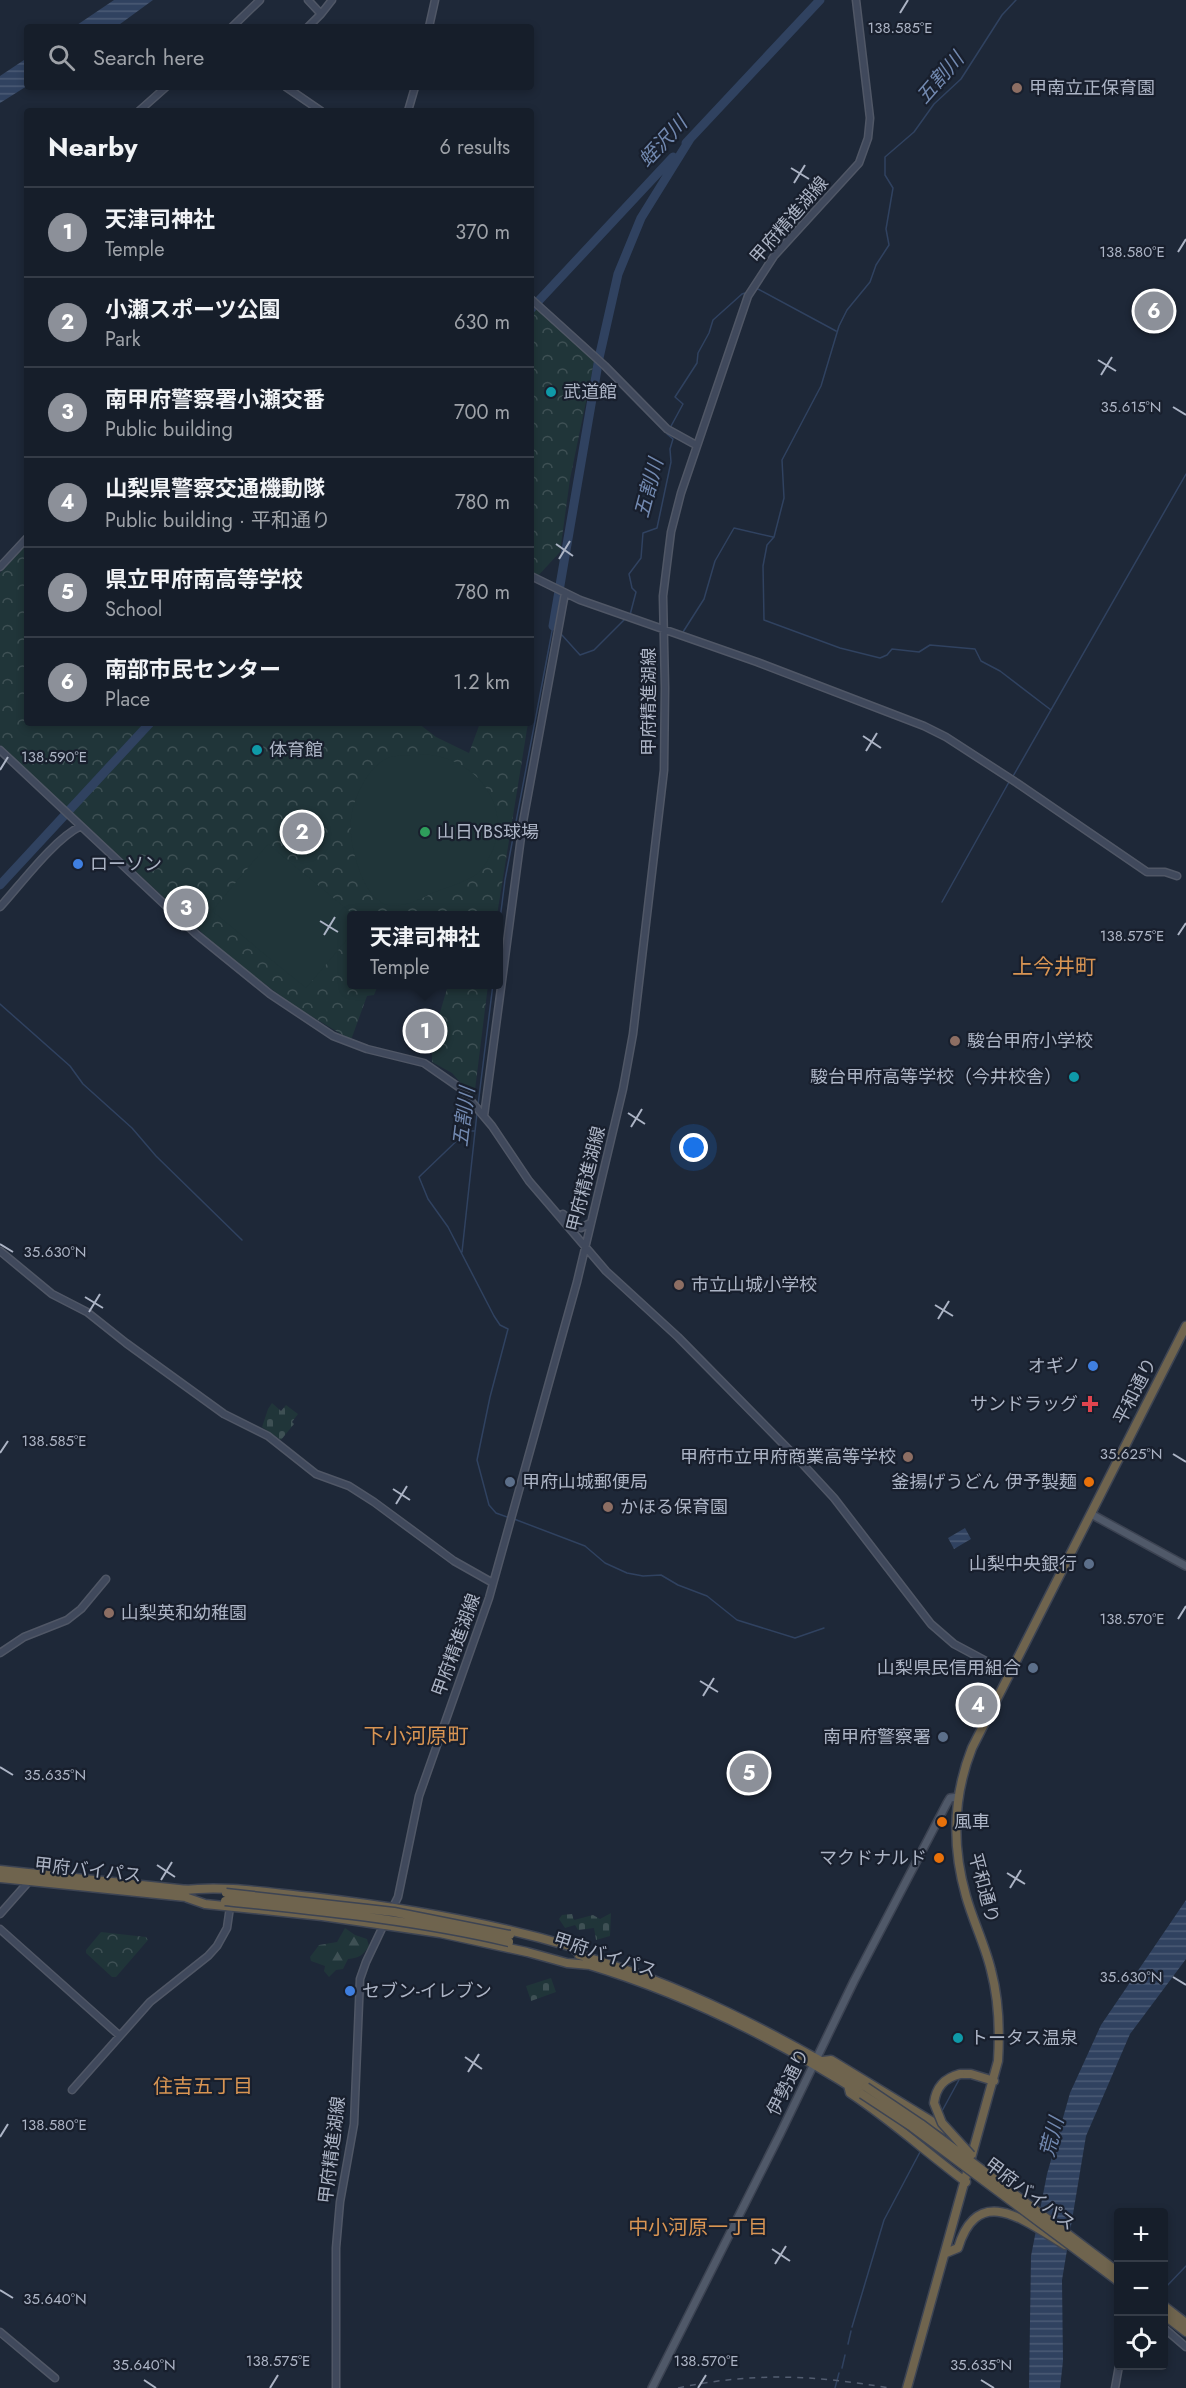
<!DOCTYPE html>
<html lang="en">
<head>
<meta charset="utf-8">
<style>
  :root { --surface:#161e2a; --page:#1f2732; --text:#f1f3f6; --muted:#9ea2a8; --line:#353c47; --accent:#8c9099 }
  body { margin:0; font-family:Jost,"Noto Sans JP",sans-serif; background:var(--page); color:var(--text) }
  .controls { position:absolute; right:18px; bottom:18px; display:grid; overflow:hidden; border-radius:6px; box-shadow:0 3px 9px #0003 }
  .controls button { width:54px; height:54px; display:grid; place-items:center; padding:0; border:0; border-bottom:2px solid var(--line); background:var(--surface); color:var(--text); font:30px sans-serif }
  .you { position:absolute; left:694px; top:1148px; width:21px; height:21px; margin:-15px; border:4px solid #fff; border-radius:50%; background:#1a73e8; box-shadow:0 0 0 9px #1a73e833 }
  .badge { display:grid; place-items:center; width:39px; height:39px; border-radius:50%; background:var(--accent); color:#fff; font-size:20px; font-weight:700 }
  .pin { position:absolute; translate:-50% -50%; border:3px solid #fff; box-shadow:0 2px 6px #0006 }
  .popup { position:absolute; left:347px; top:911px; width:156px; height:78px; box-sizing:border-box; display:grid; place-content:center; border-radius:6px; background:var(--surface); filter:drop-shadow(0 2px 4px #0005); font-size:20px; white-space:nowrap; color:var(--muted) }
  .popup b { font-size:22px; color:var(--text) }
  .popup::after { content:''; position:absolute; left:50%; top:100%; margin-left:-12px; border:12px solid transparent; border-top-color:var(--surface) }
  .list { margin:0; padding:0; list-style:none }
  h2 { display:flex; justify-content:space-between; align-items:center; height:78px; margin:0; padding:0 24px; font-size:26px }
  h2 small { font-size:20px; font-weight:400; color:var(--muted) }
  .list li { display:grid; grid-template-columns:39px 1fr auto; gap:18px; align-items:center; box-sizing:border-box; height:90px; padding:0 24px; border-top:2px solid var(--line) }
  .list b { display:block; font-size:22px; white-space:nowrap }
  .list p { margin:0; font-size:20px; white-space:nowrap; color:var(--muted) }
  .list em { font-size:20px; font-style:normal; color:var(--muted) }
  .icon { flex:none; width:33px; height:33px; fill:none; stroke:currentColor; stroke-width:2; stroke-linecap:round; stroke-linejoin:round }
  .map { position:relative; flex:none; width:1186px; height:2388px; overflow:hidden }
  .search { position:absolute; background:var(--surface); box-shadow:0 3px 9px #0003; left:24px; top:24px; width:510px; height:66px; display:flex; align-items:center; gap:15px; box-sizing:border-box; padding:0 21px; border-radius:6px; color:var(--muted); font-size:22px }
  .panel { position:absolute; background:var(--surface); box-shadow:0 3px 9px #0003; left:24px; top:108px; width:510px; height:618px; border-radius:6px }
  .map>svg:first-child { display:block }
  .forest { fill:url(#forest-firs) }
  .cemetery { fill:url(#cemetery-stones) }
  .park { fill:url(#park-crowns) }
  .garden { fill:#203539 }
  .water { fill:url(#water-rules) }
  .lines { fill:none; stroke-linecap:round; stroke-linejoin:round }
  .stream { stroke:#304260; stroke-width:1.5 }
  .river { stroke:#304260; stroke-width:9 }
  .secondary-casing { stroke:#505766; stroke-width:9 }
  .primary-casing { stroke:#3c4352; stroke-width:10 }
  .highway-casing { stroke:#3d4453; stroke-width:11 }
  .secondary { stroke:#40495c; stroke-width:6 }
  .primary { stroke:#505969; stroke-width:7 }
  .highway { stroke:#6f644e; stroke-width:8 }
  .rail { stroke:#535d70; stroke-width:1.5; stroke-dasharray:6 6; stroke-linecap:butt }
  .highway-bridge-casing { stroke:#3d4453; stroke-width:11; stroke-linecap:butt }
  .highway-bridge { stroke:#6f644e; stroke-width:8 }
  .ticks { fill:none; stroke:#acb4c5; stroke-width:2 }
  .education-dot { fill:#8d6e63; stroke:#181f2d; stroke-width:2 }
  .culture-dot { fill:#0f9aa8; stroke:#181f2d; stroke-width:2 }
  .leisure-dot { fill:#2e9e5b; stroke:#181f2d; stroke-width:2 }
  .shop-dot { fill:#3f7fe0; stroke:#181f2d; stroke-width:2 }
  .health-dot { fill:#e0444e; stroke:#181f2d; stroke-width:2 }
  .service-dot { fill:#5c6f8a; stroke:#181f2d; stroke-width:2 }
  .food-dot { fill:#e8710a; stroke:#181f2d; stroke-width:2 }
  .labels { text-anchor:middle; dominant-baseline:central; stroke-width:4.5; stroke-linejoin:round; paint-order:stroke }
  .poi-label { font-size:18px; fill:#acb4c5; stroke:#181f2d; text-anchor:start }
  .street-label { font-size:18px; fill:#acb4c5; stroke:#181f2d }
  .water-label { font-size:20px; font-style:italic; fill:#7289b0; stroke:#181f2d }
  .neighbourhood-label { font-size:20px; fill:#d99553; stroke:#181f2d }
  .quarter-label { font-size:21px; fill:#d99553; stroke:#181f2d }
  .ticks-label { font-size:15px; text-anchor:middle; fill:#acb4c5; stroke:#181f2d; stroke-width:4.5; stroke-linejoin:round; paint-order:stroke }
</style>
</head>
<body>
<div class="map">
<svg width="1186" height="2388" viewBox="0 0 1186 2388">
  <defs>
    <pattern id="forest-firs" width="22" height="20" patternUnits="userSpaceOnUse" patternTransform="scale(1.5)"><rect width="22" height="20" fill="#203539"/><path d="M5 1l3.5 6h-7zM16 11l3.5 6h-7z" fill="#3e5054"/></pattern>
    <pattern id="cemetery-stones" width="16" height="16" patternUnits="userSpaceOnUse" patternTransform="scale(1.5)"><rect width="16" height="16" fill="#203539"/><path d="M2 7V4a2 2 0 0 1 4 0v3zM10 15v-3a2 2 0 0 1 4 0v3z" fill="#3e5054"/></pattern>
    <pattern id="park-crowns" width="20" height="18" patternUnits="userSpaceOnUse" patternTransform="scale(1.5)"><rect width="20" height="18" fill="#203539"/><path d="M2 6a3 3 0 1 1 6 0M12 15a3 3 0 1 1 6 0" fill="none" stroke="#3e5054"/></pattern>
    <pattern id="water-rules" width="6" height="5" patternUnits="userSpaceOnUse" patternTransform="scale(1.5)"><rect width="6" height="5" fill="#304260"/><path d="M0 2.5h6" fill="none" stroke="#4b5b75"/></pattern>
  </defs>
  <rect width="100%" height="100%" fill="#1e2838"/>
  <!-- forest -->
  <path class="forest" d="M345,1928L355,1935L367,1939L369,1946C363,1955 360,1958 348,1959L343,1969L336,1970L329,1977L324,1971L325,1966L311,1961L310,1957L319,1945L337,1942Z"/>
  <!-- cemetery -->
  <path class="cemetery" d="M272,1403L281,1411L286,1405L298,1414L292,1422L294,1424L281,1440L262,1427L268,1409Z
    M611,1913L610,1936L596,1940L594,1928L578,1930L575,1925L565,1928L559,1919L562,1915L572,1914L574,1920L593,1915L600,1919Z
    M551,1978L556,1992L531,2001L526,1986Z"/>
  <!-- park -->
  <path class="park" d="M531,301L595,358L570,479L560,552L537,577L531,573Z
    M27,544V723H418L436,737L469,753L480,723H528L497,915L352,916V984L378,985L374,995L367,996L351,1040L293,1005L227,956L0,745V573Z
    M448,985H488L474,1098L452,1073L432,1062V1040Z
    M101,1932L146,1937L148,1940L116,1977H112L86,1953V1950Z"/>
  <!-- garden -->
  <path class="garden" d="M410,755C419,755 429,754 437,756C491,768 518,826 480,871C474,879 446,888 435,892C420,899 405,908 388,905C362,900 348,841 351,819C353,799 368,766 388,758C394,755 404,756 410,755Z
    M268,844L354,915L352,916L351,935L306,988L212,911Z"/>
  <!-- water -->
  <path class="water" d="M114,0H153L116,27H74Z
    M27,58V86L0,103V76Z
    M965,1528L971,1539L954,1549L948,1538Z
    M1186,1900V1959L1130,2034L1086,2136L1062,2280L1063,2361L1060,2388H1029L1031,2256L1047,2174L1070,2093L1101,2025Z"/>
  <g class="lines">
    <!-- stream -->
    <path class="stream" d="M1016,0L1002,15L961,79L934,104L914,132L885,157V175L893,188L886,229L889,245L876,265L870,282L847,310L839,326L821,386L782,460L784,498L774,537L767,545L763,566L764,620L840,648L880,658L887,655L892,649L919,652L930,645L975,649L981,661L1000,671L1051,710
      M755,290L758,289L836,331
      M670,428L683,404L675,397L697,363L698,353L709,333L713,320L742,294L748,292
      M630,615L636,592L632,588L629,574L641,558L643,533L657,528L671,462L670,449L673,439L667,434L668,432
      M683,632L704,599L715,561L734,528L773,537
      M561,634L580,655L594,650L626,618
      M1012,778L1186,474
      M942,902L1009,782
      M498,935L505,880L553,626L555,629
      M0,1004L70,1066L83,1084L132,1128L156,1156L242,1240
      M478,1105L493,984
      M475,1131H467L419,1177L428,1199L448,1227L494,1316L500,1325L508,1329L490,1397L477,1460L489,1505L496,1513L510,1518
      M462,1252L477,1113
      M514,1519L585,1546L605,1563L627,1573L643,1576L661,1575L678,1585L707,1596L737,1620L795,1638L824,1628
      M942,2111L960,2078
      M1164,2289L1186,2266
      M852,2327L884,2220L920,2152
      M848,2344L851,2331
      M842,2368L845,2355
      M835,2388L839,2373"/>
    <!-- river -->
    <path class="river" d="M686,143L820,0
      M531,309L673,157
      M553,626L599,358L618,274L641,218L690,139
      M0,885L150,723"/>
    <!-- secondary casing -->
    <g class="secondary-casing">
      <path id="secondary" d="M308,0L321,14L332,0
        M232,27L260,0
        M308,27L321,14
        M429,27L435,0
        M286,87L321,111
        M139,111L166,87
        M408,111L415,87
        M531,299L605,366L667,429L696,445
        M0,567L27,538
        M531,576L580,600L757,662L924,726L946,737L1017,783L1147,872H1165L1177,876
        M0,750L196,934L270,994L333,1036L367,1049L424,1063L460,1088L492,1126L529,1181L606,1271L678,1337L798,1459L834,1498L931,1624L954,1644L1010,1674
        M0,907C21,884 54,839 81,826
        M484,1116L523,822L565,593
        M563,1214L581,1228L590,1223
        M0,1251L52,1294L87,1312L126,1343L224,1414L268,1436L316,1474L349,1486L374,1502L454,1561L493,1583
        M0,1653L24,1637L67,1620L81,1609L106,1579
        M391,1911L398,1897L419,1796L489,1598L577,1282L623,1089L633,1034L664,770L665,688L663,596L671,532L681,493L748,296L774,256L859,163L868,138L870,118L856,0
        M0,1914L31,1879
        M0,1929L120,2036
        M72,2090L150,2002L208,1956L217,1946L227,1928L230,1907
        M1164,2328L1186,2347
        M0,2332L55,2378
        M336,2388V2248L340,2202L354,2124L360,1979L366,1962L385,1922
        M1115,2388L1119,2366"/>
    </g>
    <!-- primary casing -->
    <g class="primary-casing">
      <path id="primary" d="M1091,1514L1186,1566
        M652,2388L780,2134L854,1981L947,1803L950,1798L959,1797"/>
    </g>
    <!-- highway casing -->
    <g class="highway-casing">
      <path id="highway" d="M0,1870L188,1890
        M0,1878L186,1897
        M184,1890C227,1885 269,1893 312,1897C399,1907 484,1921 569,1946L584,1956
        M182,1896L205,1904L322,1916L440,1933L527,1952L567,1963L590,1965
        M579,1955C680,1983 776,2034 866,2087
        M586,1964C683,1993 778,2040 862,2094
        M823,2061L831,2060L946,2130
        M960,2074H971L994,2081
        M848,2085L850,2093C891,2120 927,2153 966,2182
        M946,2253L958,2248C978,2182 1025,2221 1065,2245
        M1164,2306L1186,2323
        M1164,2315L1186,2332
        M907,2388L998,2061C1000,2030 999,2000 991,1970C985,1945 973,1921 966,1896C952,1847 953,1796 972,1748L1186,1326"/>
    </g>
    <!-- secondary -->
    <use href="#secondary" class="secondary"/>
    <!-- primary -->
    <use href="#primary" class="primary"/>
    <!-- highway -->
    <use href="#highway" class="highway"/>
    <!-- rail -->
    <path class="rail" d="M678,2388C753,2372 814,2375 889,2388"/>
    <!-- highway-bridge casing -->
    <g class="highway-bridge-casing">
      <path id="highway-bridge" d="M226,1893L394,1912L510,1935
        M225,1901C321,1911 415,1920 509,1942
        M960,2074C944,2078 936,2087 934,2103L942,2123L971,2155
        M866,2087L921,2124L1118,2272
        M862,2094L912,2127L1118,2281"/>
    </g>
    <!-- highway-bridge -->
    <use href="#highway-bridge" class="highway-bridge"/>
  </g>
  <!-- ticks -->
  <path class="ticks" d="M900,13L908,0M791,168L809,179M794,183L805,165M1178,252L1186,239M1098,360L1116,371M1101,375L1112,357M1173,407L1186,415M556,544L573,556M559,559L570,541M863,736L881,748M866,751L877,733M0,770L8,757M320,921L338,932M324,935L335,917M1178,935L1186,923M628,1113L645,1124M631,1127L642,1109M0,1244L13,1252M85,1297L103,1308M935,1305L953,1316M89,1312L100,1294M938,1319L949,1301M0,1453L8,1441M1173,1454L1186,1462M393,1489L410,1500M396,1504L407,1486M1178,1619L1186,1606M700,1681L718,1692M703,1696L714,1678M0,1767L13,1775M157,1865L175,1877M1007,1873L1025,1884M161,1880L172,1862M1010,1888L1021,1870M1173,1977L1186,1985M465,2057L482,2069M468,2072L479,2054M0,2137L8,2124M772,2249L790,2261M775,2264L786,2246M0,2290L13,2298M144,2380L156,2388M981,2380L994,2388M270,2388L278,2375M698,2388L706,2375"/>
  <!-- markers -->
  <g class="education-dot">
    <circle cx="1017" cy="88" r="6"/>
    <circle cx="955" cy="1041" r="6"/>
    <circle cx="679" cy="1285" r="6"/>
    <circle cx="908" cy="1457" r="6"/>
    <circle cx="608" cy="1507" r="6"/>
    <circle cx="109" cy="1613" r="6"/>
  </g>
  <g class="culture-dot">
    <circle cx="551" cy="392" r="6"/>
    <circle cx="257" cy="750" r="6"/>
    <circle cx="1074" cy="1077" r="6"/>
    <circle cx="958" cy="2038" r="6"/>
  </g>
  <circle class="leisure-dot" cx="425" cy="832" r="6"/>
  <g class="shop-dot">
    <circle cx="78" cy="864" r="6"/>
    <circle cx="1093" cy="1366" r="6"/>
    <circle cx="350" cy="1991" r="6"/>
  </g>
  <path class="health-dot" d="M1087 1395h6v6h6v6h-6v6h-6v-6h-6v-6h6z"/>
  <g class="service-dot">
    <circle cx="510" cy="1482" r="6"/>
    <circle cx="1089" cy="1564" r="6"/>
    <circle cx="1033" cy="1668" r="6"/>
    <circle cx="943" cy="1737" r="6"/>
  </g>
  <g class="food-dot">
    <circle cx="1089" cy="1482" r="6"/>
    <circle cx="942" cy="1822" r="6"/>
    <circle cx="939" cy="1858" r="6"/>
  </g>
  <g class="labels">
    <!-- poi labels -->
    <g class="poi-label">
      <text x="1029" y="88">甲南立正保育園</text>
      <text x="563" y="392">武道館</text>
      <text x="269" y="750">体育館</text>
      <text x="437" y="832">山日YBS球場</text>
      <text x="90" y="864">ローソン</text>
      <text x="967" y="1041">駿台甲府小学校</text>
      <text x="1062" y="1077" text-anchor="end">駿台甲府高等学校（今井校舎）</text>
      <text x="691" y="1285">市立山城小学校</text>
      <text x="1081" y="1366" text-anchor="end">オギノ</text>
      <text x="1078" y="1404" text-anchor="end">サンドラッグ</text>
      <text x="896" y="1457" text-anchor="end">甲府市立甲府商業高等学校</text>
      <text x="522" y="1482">甲府山城郵便局</text>
      <text x="1077" y="1482" text-anchor="end">釜揚げうどん 伊予製麺</text>
      <text x="620" y="1507">かほる保育園</text>
      <text x="1077" y="1564" text-anchor="end">山梨中央銀行</text>
      <text x="121" y="1613">山梨英和幼稚園</text>
      <text x="1021" y="1668" text-anchor="end">山梨県民信用組合</text>
      <text x="931" y="1737" text-anchor="end">南甲府警察署</text>
      <text x="954" y="1822">風車</text>
      <text x="927" y="1858" text-anchor="end">マクドナルド</text>
      <text x="362" y="1991">セブン-イレブン</text>
      <text x="970" y="2038">トータス温泉</text>
    </g>
    <!-- street labels -->
    <g class="street-label">
      <text transform="translate(789 220) rotate(-49)">甲府精進湖線</text>
      <text transform="translate(649 702) rotate(-90)">甲府精進湖線</text>
      <text transform="translate(586 1179) rotate(-76)">甲府精進湖線</text>
      <text transform="translate(1135 1391) rotate(-63)">平和通り</text>
      <text transform="translate(456 1645) rotate(-70)">甲府精進湖線</text>
      <text transform="translate(88 1870) rotate(6)">甲府バイパス</text>
      <text transform="translate(984 1888) rotate(75)">平和通り</text>
      <text transform="translate(605 1955) rotate(18)">甲府バイパス</text>
      <text transform="translate(788 2082) rotate(-64)">伊勢通り</text>
      <text transform="translate(332 2150) rotate(-83)">甲府精進湖線</text>
      <text transform="translate(1030 2194) rotate(37)">甲府バイパス</text>
    </g>
    <!-- water labels -->
    <g class="water-label">
      <text transform="translate(940 78) rotate(-49)">五割川</text>
      <text transform="translate(663 142) rotate(-47)">蛭沢川</text>
      <text transform="translate(649 488) rotate(-75)">五割川</text>
      <text transform="translate(464 1117) rotate(-83)">五割川</text>
      <text transform="translate(1052 2137) rotate(-75)">荒川</text>
    </g>
    <!-- neighbourhood labels -->
    <g class="neighbourhood-label">
      <text x="203" y="2086">住吉五丁目</text>
      <text x="698" y="2227">中小河原一丁目</text>
    </g>
    <!-- quarter labels -->
    <g class="quarter-label">
      <text x="1054" y="967">上今井町</text>
      <text x="416" y="1736">下小河原町</text>
    </g>
  </g>
  <g class="ticks-label">
    <text x="900" y="33">138.585°E</text>
    <text x="1132" y="257">138.580°E</text>
    <text x="1131" y="412">35.615°N</text>
    <text x="54" y="762">138.590°E</text>
    <text x="1132" y="941">138.575°E</text>
    <text x="55" y="1257">35.630°N</text>
    <text x="54" y="1446">138.585°E</text>
    <text x="1131" y="1459">35.625°N</text>
    <text x="1132" y="1624">138.570°E</text>
    <text x="55" y="1780">35.635°N</text>
    <text x="1131" y="1982">35.630°N</text>
    <text x="54" y="2130">138.580°E</text>
    <text x="55" y="2304">35.640°N</text>
    <text x="278" y="2366">138.575°E</text>
    <text x="706" y="2366">138.570°E</text>
    <text x="144" y="2370">35.640°N</text>
    <text x="981" y="2370">35.635°N</text>
  </g>
</svg>
<div class="controls">
<button>+</button>
<button>−</button>
<button><svg class="icon" aria-label="locate" viewBox="0 0 24 24"><circle cx="12" cy="12" r="6"/><path d="M12 2v4M12 18v4M2 12h4M18 12h4"/></svg></button>
</div>
<div class="you"></div>
<div class="pin badge" style="left:425px;top:1031px">1</div>
<div class="popup"><b>天津司神社</b>Temple</div>
<div class="pin badge" style="left:302px;top:832px">2</div>
<div class="pin badge" style="left:186px;top:908px">3</div>
<div class="pin badge" style="left:978px;top:1705px">4</div>
<div class="pin badge" style="left:749px;top:1773px">5</div>
<div class="pin badge" style="left:1154px;top:311px">6</div>
<div class="search"><svg class="icon" aria-label="search" viewBox="0 0 24 24"><circle cx="10" cy="10" r="6"/><path d="M15 15l6 6"/></svg>Search here</div>
<section class="panel">
<h2>Nearby<small>6 results</small></h2>
<ul class="list">
<li><span class="badge">1</span><div><b>天津司神社</b><p>Temple</p></div><em>370 m</em></li>
<li><span class="badge">2</span><div><b>小瀬スポーツ公園</b><p>Park</p></div><em>630 m</em></li>
<li><span class="badge">3</span><div><b>南甲府警察署小瀬交番</b><p>Public building</p></div><em>700 m</em></li>
<li><span class="badge">4</span><div><b>山梨県警察交通機動隊</b><p>Public building · 平和通り</p></div><em>780 m</em></li>
<li><span class="badge">5</span><div><b>県立甲府南高等学校</b><p>School</p></div><em>780 m</em></li>
<li><span class="badge">6</span><div><b>南部市民センター</b><p>Place</p></div><em>1.2 km</em></li>
</ul>
</section>
</div>
</body>
</html>
